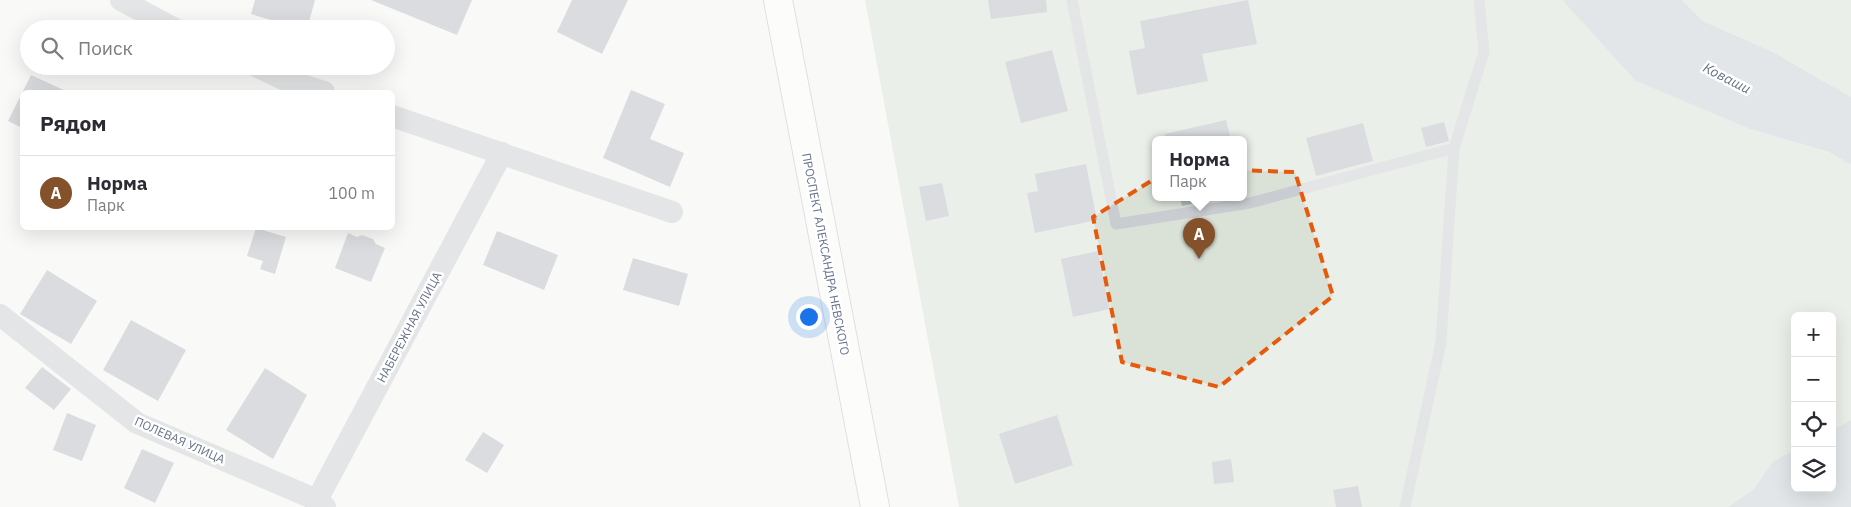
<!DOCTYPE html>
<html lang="ru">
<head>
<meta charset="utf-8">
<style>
  :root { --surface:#fff; --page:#f7f7f7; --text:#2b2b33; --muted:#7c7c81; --line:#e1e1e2; --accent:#84512b }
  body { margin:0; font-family:"IBM Plex Sans",sans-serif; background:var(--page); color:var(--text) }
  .controls { position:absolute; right:15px; bottom:15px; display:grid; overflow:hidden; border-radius:8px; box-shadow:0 5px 20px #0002 }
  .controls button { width:45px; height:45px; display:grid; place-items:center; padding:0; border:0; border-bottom:1px solid var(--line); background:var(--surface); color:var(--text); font:25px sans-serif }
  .you { position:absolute; left:808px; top:316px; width:18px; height:18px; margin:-12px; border:4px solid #fff; border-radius:50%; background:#1a73e8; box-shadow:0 0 0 8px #1a73e833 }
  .badge { display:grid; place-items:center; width:32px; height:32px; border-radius:50%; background:var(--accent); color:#fff; font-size:16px; font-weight:700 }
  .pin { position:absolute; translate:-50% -41px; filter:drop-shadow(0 1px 2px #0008) }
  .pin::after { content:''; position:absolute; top:26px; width:18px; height:15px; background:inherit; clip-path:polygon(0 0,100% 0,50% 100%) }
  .popup { position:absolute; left:1152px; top:136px; width:95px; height:65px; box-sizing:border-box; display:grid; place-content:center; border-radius:8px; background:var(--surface); filter:drop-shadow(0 1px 4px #0005); font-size:16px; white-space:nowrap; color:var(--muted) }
  .popup b { font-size:19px; color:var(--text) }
  .popup::after { content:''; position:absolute; left:50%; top:100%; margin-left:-10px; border:10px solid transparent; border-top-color:var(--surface) }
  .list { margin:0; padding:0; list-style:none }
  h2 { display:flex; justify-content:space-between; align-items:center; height:65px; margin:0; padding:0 20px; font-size:21px }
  h2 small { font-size:16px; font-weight:400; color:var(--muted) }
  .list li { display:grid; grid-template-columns:32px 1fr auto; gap:15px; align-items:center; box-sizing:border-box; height:75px; padding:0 20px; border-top:1px solid var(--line) }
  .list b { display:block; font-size:19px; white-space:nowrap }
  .list p { margin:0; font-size:16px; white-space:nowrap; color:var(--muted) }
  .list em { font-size:16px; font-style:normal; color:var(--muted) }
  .icon { flex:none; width:28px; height:28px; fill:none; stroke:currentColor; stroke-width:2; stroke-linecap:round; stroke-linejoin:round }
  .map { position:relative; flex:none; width:1851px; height:507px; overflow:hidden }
  .search { position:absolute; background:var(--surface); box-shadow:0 5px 20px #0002; left:20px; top:20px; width:375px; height:55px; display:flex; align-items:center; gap:12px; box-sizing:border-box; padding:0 18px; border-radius:28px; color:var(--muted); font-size:19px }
  .panel { position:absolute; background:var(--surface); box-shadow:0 5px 20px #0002; left:20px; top:90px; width:375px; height:140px; border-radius:8px }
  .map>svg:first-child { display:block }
  .green { fill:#dae2d8; fill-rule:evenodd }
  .water { fill:#c6ced5 }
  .building { fill:#b4b9c2 }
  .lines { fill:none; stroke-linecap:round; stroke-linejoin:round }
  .secondary-casing { stroke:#bdc0c7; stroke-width:30 }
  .service { stroke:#c9ccd1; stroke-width:11 }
  .minor { stroke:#c9ccd1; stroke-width:22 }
  .secondary { stroke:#fff; stroke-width:28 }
  .marked { fill:none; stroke:#e8590c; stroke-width:4; stroke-dasharray:10 6; stroke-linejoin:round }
  .labels { text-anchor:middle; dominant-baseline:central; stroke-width:5; stroke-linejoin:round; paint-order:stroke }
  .street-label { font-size:12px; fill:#66728b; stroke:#fff }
  .water-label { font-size:14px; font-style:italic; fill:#637485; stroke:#fff }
</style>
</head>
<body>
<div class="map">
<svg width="1851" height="507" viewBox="0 0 1851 507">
  <rect width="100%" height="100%" fill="#f9faf7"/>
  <!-- green -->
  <path class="green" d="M865,0H1562L1637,81L1750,129L1829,152L1851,165V420L1832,430V316H1795V450L1773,461L1754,489L1728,507H959ZM1155,140H1243V198H1155Z
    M1682,0H1851V97L1773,52L1703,21Z"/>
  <!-- water -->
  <path class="water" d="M1562,0H1682L1703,21L1773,52L1851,97V165L1829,152L1750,129L1636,81Z
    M1851,420V507H1728L1754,489L1773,461L1795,450V488H1832V430Z"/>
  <!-- building -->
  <path class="building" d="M255,0H315L307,29H301L251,14Z
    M371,0H472L457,35Z
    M572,0H628L602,54L557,32Z
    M988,0H1046L1047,12L991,19Z
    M1248,0L1257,44L1202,54L1208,81L1137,95L1129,51L1145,48L1140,21Z
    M1052,50L1068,111L1021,123L1005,62Z
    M31,75L68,92H22V128L8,121Z
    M631,90L665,104L650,139L684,153L670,187L603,158Z
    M1226,120L1231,140H1167L1165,134Z
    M1444,122L1449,141L1426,147L1421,128Z
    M1363,123L1373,161L1316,176L1306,138Z
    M1086,164L1097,220L1035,233L1027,193L1038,191L1035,174Z
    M942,183L949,216L926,221L919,187Z
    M1180,198H1213V199L1182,206Z
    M256,228L286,237L275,274L260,269L263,261L247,256Z
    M497,231L558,255L544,290L483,265Z
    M348,233L357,237L362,235L373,239L376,244L385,248L371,282L335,268Z
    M1098,251L1110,309L1073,317L1061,259Z
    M633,258L688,274L679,306L623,290Z
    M47,270L97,301L71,344L20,314Z
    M131,320L186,350L158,401L103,370Z
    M42,367L71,389L54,410L25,388Z
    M265,368L307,395L273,459L226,430Z
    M67,413L96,425L82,461L53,450Z
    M1057,415L1073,465L1015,484L999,434Z
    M483,432L504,445L487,473L465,460Z
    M142,449L174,463L155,503L124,488Z
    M1231,459L1234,482L1214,484L1212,462Z
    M1358,486L1362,507H1336L1333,490Z"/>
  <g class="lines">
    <!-- secondary casing -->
    <g class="secondary-casing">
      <path id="secondary" d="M778,0L875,507"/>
    </g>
    <!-- service -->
    <path class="service" d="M1072,0L1116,224L1250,203L1454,148
      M1405,507L1441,342L1454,148L1484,52L1479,0"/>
    <!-- minor -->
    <path class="minor" d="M121,0L175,29
      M256,66L283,79L324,92
      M392,116L672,212
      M0,315L137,423L317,500L325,507
      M317,500L502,153"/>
    <!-- secondary -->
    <use href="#secondary" class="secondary"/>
  </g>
  <!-- marked area -->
  <path d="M0 0H1851V507H0ZM1172,168L1295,172L1333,296L1219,387L1122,362L1093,217Z" fill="#f9faf7" fill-opacity=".55" fill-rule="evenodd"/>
  <path class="marked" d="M1172,168L1295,172L1333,296L1219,387L1122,362L1093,217Z"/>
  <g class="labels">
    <!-- street labels -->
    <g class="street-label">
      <text transform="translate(826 254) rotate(79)">ПРОСПЕКТ АЛЕКСАНДРА НЕВСКОГО</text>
      <text transform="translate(409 327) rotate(-62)">НАБЕРЕЖНАЯ УЛИЦА</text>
      <text transform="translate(180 440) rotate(24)">ПОЛЕВАЯ УЛИЦА</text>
    </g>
    <!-- water labels -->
    <g class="water-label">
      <text transform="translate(1727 78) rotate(27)">Коваши</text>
    </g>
  </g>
</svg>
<div class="controls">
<button>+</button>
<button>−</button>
<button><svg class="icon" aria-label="locate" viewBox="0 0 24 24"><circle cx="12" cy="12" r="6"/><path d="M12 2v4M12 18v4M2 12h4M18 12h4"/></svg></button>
<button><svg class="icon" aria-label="layers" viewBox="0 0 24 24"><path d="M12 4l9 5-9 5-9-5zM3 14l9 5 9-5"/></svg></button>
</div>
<div class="you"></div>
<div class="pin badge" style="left:1199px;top:259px">A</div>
<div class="popup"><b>Норма</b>Парк</div>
<div class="search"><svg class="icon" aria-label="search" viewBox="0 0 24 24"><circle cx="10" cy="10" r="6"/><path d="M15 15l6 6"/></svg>Поиск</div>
<section class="panel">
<h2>Рядом<small></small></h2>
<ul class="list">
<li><span class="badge">A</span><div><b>Норма</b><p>Парк</p></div><em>100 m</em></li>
</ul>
</section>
</div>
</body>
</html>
